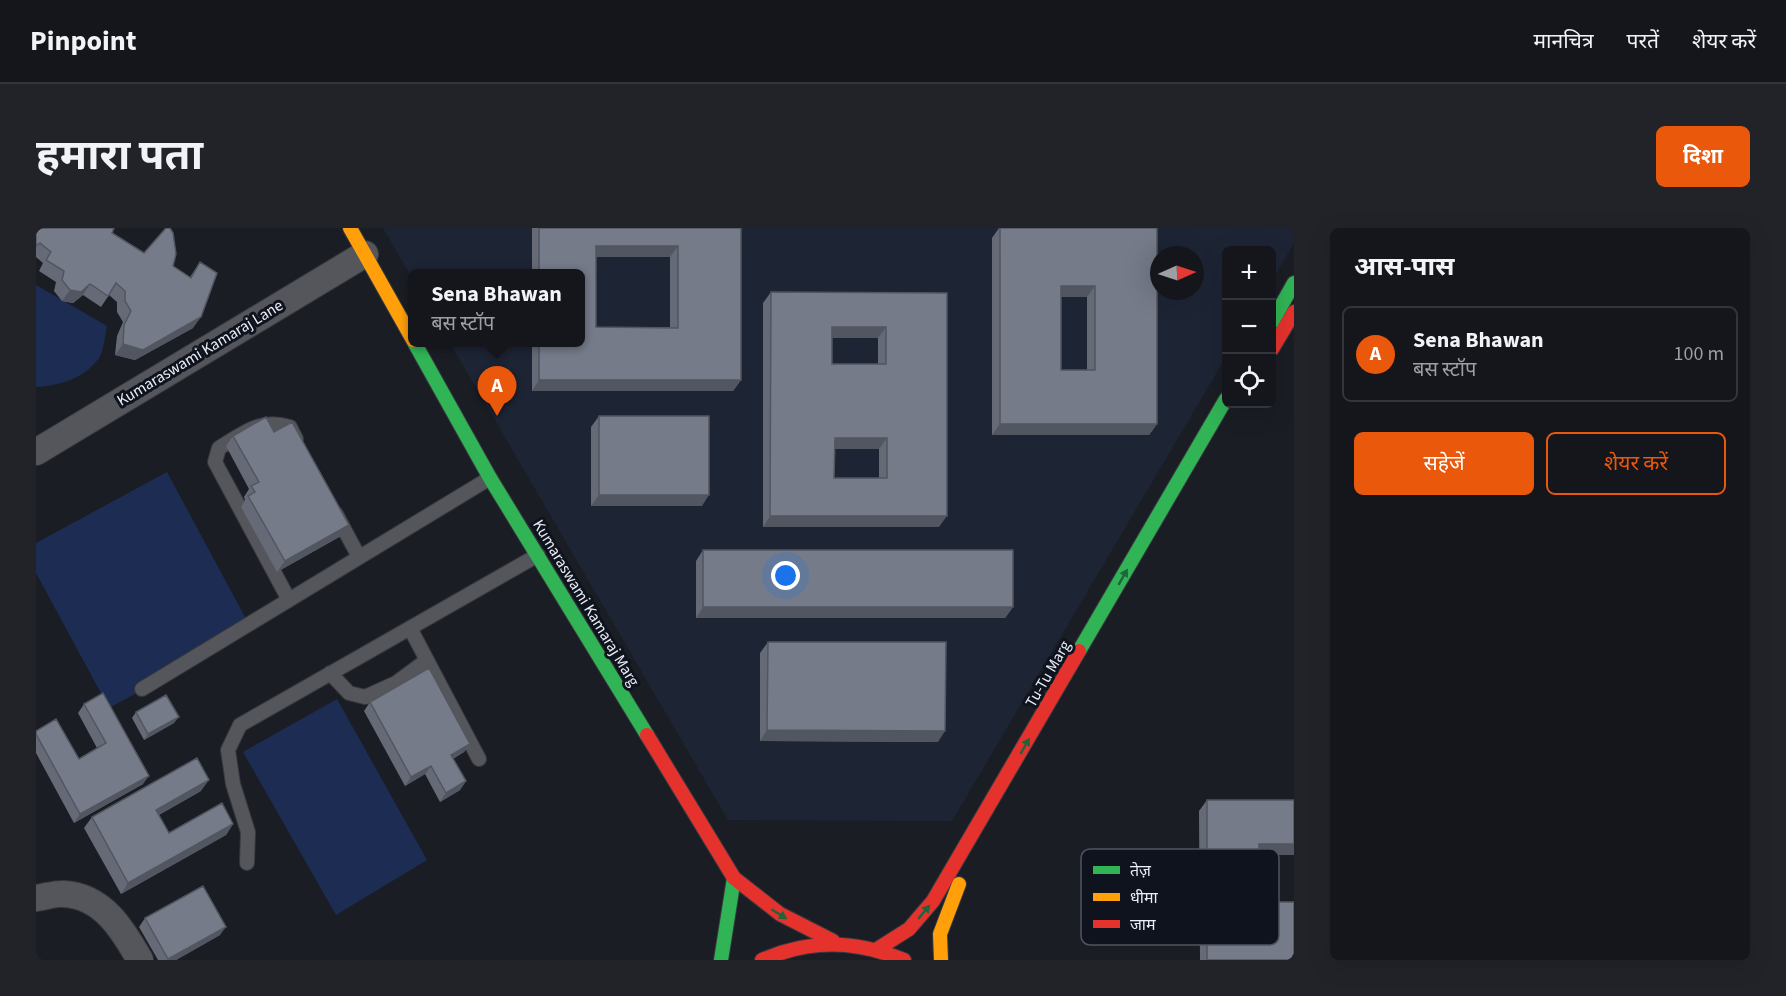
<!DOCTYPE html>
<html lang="hi">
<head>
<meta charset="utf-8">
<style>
  :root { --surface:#14161b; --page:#212328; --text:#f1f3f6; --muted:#9d9fa3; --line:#33353a; --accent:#ea580c }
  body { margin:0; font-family:"Source Sans 3","Noto Sans Devanagari",sans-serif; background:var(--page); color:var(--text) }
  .controls { position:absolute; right:18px; top:18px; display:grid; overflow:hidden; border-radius:9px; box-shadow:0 6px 24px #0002 }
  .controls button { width:54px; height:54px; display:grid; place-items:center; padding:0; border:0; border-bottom:2px solid var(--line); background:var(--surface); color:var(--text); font:30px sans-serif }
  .compass { position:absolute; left:1114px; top:18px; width:54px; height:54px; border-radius:50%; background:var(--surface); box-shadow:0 6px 24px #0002; rotate:87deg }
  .you { position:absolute; left:750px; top:348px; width:21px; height:21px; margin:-15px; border:4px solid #fff; border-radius:50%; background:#1a73e8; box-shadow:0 0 0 9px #1a73e833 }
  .badge { display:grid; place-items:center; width:39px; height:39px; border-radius:50%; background:var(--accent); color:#fff; font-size:20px; font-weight:700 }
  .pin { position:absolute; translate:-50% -50px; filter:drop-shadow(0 2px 3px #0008) }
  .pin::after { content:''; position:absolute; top:32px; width:21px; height:18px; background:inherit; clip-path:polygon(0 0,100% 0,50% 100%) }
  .popup { position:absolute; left:372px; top:41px; width:177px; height:78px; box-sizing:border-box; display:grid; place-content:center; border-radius:9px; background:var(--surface); filter:drop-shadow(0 2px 4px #0005); font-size:20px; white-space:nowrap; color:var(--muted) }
  .popup b { font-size:22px; color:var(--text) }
  .popup::after { content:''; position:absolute; left:50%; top:100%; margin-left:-12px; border:12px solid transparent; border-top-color:var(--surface) }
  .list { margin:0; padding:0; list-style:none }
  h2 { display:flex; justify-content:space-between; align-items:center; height:78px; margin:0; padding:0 24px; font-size:26px }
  h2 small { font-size:20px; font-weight:400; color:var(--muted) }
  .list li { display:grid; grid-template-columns:39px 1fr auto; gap:18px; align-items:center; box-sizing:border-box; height:96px; margin:0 12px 12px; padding:0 12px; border:2px solid var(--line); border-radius:9px }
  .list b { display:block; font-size:22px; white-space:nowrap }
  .list p { margin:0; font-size:20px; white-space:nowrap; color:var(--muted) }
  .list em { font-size:20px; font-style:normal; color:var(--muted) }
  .actions { display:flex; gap:12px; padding:18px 24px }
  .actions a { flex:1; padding:14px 0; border:2px solid var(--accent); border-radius:9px; text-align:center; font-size:21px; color:var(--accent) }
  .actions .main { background:var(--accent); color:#fff }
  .icon { flex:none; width:33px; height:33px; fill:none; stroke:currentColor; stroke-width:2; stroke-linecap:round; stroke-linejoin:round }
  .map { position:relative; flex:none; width:1258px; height:732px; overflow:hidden; border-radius:9px }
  header { display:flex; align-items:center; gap:36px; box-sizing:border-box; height:84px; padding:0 30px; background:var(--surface); border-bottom:2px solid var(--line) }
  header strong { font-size:28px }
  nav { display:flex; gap:33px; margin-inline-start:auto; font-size:21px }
  .intro { display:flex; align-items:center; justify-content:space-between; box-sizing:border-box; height:144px; padding:0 36px }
  h1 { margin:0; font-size:42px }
  .button { padding:15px 27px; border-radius:9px; background:var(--accent); color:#fff; font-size:21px; font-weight:700 }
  main { display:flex; gap:36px; padding:0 36px }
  aside { flex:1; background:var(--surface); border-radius:9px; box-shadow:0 6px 24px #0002 }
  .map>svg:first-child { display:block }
  .built { fill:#1d2434; fill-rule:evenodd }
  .green { fill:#1d2c53 }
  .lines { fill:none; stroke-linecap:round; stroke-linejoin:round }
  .lane-casing { stroke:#37393f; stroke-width:16 }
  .street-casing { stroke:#37393f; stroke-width:28 }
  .fast-casing { stroke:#37393f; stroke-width:16 }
  .slow-casing { stroke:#37393f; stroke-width:16 }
  .jam-casing { stroke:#37393f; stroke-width:16 }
  .lane { stroke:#54565b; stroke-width:14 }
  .street { stroke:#54565b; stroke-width:26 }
  .fast { stroke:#30b455; stroke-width:14 }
  .slow { stroke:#ff9f0a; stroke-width:14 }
  .jam { stroke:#e5322d; stroke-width:14 }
  .wall { fill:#656a76; fill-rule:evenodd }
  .shaded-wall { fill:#525660 }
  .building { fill:#757b89; stroke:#525660; stroke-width:1.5; fill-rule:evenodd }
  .oneway { fill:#1f643a }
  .labels { text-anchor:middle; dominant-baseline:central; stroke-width:6; stroke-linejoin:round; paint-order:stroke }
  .street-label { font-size:16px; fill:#eaeef6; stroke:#0e131e }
  .key { fill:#0e131e; stroke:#50555f; stroke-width:1.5 }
  .key-label { font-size:16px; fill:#eaeef6 }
</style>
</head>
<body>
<header>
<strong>Pinpoint</strong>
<nav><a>मानचित्र</a><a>परतें</a><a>शेयर करें</a></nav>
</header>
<div class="intro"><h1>हमारा पता</h1><a class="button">दिशा</a></div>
<main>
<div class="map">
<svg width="1258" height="732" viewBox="0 0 1258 732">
  <rect width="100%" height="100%" fill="#1a1d24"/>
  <!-- built -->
  <path class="built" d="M347,0H1258V15L1236,53V22H1190V129L916,593L692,592L414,115L545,114V45H377V52ZM1123,27H1159V63H1123Z"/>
  <!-- green -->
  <path class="green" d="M0,57L71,98C69,107 68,122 63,130C49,150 23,158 0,159Z
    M131,244L216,402L73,480L0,345V315Z
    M301,471L391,632L300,687L207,524Z"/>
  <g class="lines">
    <!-- lane casing -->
    <g class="lane-casing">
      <path id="lane" d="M300,286L323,329
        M253,372L179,234L183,220C208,205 223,190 254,199L260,211
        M374,400L443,531
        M294,445L313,465L329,469L360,455L391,432
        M106,461L454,250
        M211,635L212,604L197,556L192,522L204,497L502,327"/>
    </g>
    <!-- street casing -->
    <g class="street-casing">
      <path id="street" d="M0,224L329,26
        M0,670C9,669 20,665 28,666C67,668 87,702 104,732"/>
    </g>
    <!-- fast casing -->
    <g class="fast-casing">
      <path id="fast" d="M1236,94L1258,55
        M378,114L454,250L611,507
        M1043,423L1190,171
        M685,732L698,650"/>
    </g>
    <!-- slow casing -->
    <g class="slow-casing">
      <path id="slow" d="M314,0L377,112
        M905,732L904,706L923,656"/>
    </g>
    <!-- jam casing -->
    <g class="jam-casing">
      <path id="jam" d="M1236,121L1258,84
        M611,507L698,650L744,686L797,713
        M843,720L873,701L897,673L1043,423
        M726,732C775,711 819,712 868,732"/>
    </g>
    <!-- lane -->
    <use href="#lane" class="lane"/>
    <!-- street -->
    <use href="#street" class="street"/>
    <!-- fast -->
    <use href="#fast" class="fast"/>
    <!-- slow -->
    <use href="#slow" class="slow"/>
    <!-- jam -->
    <use href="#jam" class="jam"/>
  </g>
  <!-- wall -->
  <path class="wall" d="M0,0L76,5L108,25L137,38L154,49L164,34L157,100L99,132L79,127L81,108L87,94L81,84V74L73,67L65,79L47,67L37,75L26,73L18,63L20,54L3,43L7,35L0,29Z
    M496,0H705V152L697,163H496V114H545V45H496ZM560,29H634V99H560Z
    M963,0H1121V196L1113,207H956V10ZM1025,69H1051V142H1025Z
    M735,64L911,65L903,299H727V75ZM796,110H842V136H796ZM799,221H843V250H798Z
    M563,188L666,278H555V199Z
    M238,204L305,308L241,344L205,279L209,272L208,269L213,261L190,218L197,208Z
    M667,322L977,379L969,390H660V333Z
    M732,414L902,514L724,513V425Z
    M334,474L434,516L428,524L417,531L430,553L424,562L404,574L389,546L369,558L328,483Z
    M48,476L107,556L38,595L0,525V503L43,531L61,520L42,485Z
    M100,484L138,495L108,512L96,490Z
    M165,563L123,587L133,605L197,596L190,607L85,666L48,600L56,589Z
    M1171,572H1258V627H1223V674L1258,732H1164L1163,583Z
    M109,690L184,707L140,732H122L103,699Z"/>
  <!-- shaded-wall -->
  <path class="shaded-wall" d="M560,18H642L634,29H553Z
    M54,56L47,67L37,75L26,73L34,62Z
    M1025,58H1059L1051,69H1017Z
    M165,89L157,100L99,132L79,127L87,116Z
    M796,99H850L842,110H788Z
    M503,152H705L697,163H496Z
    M964,196H1121L1113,207H956Z
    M799,210H851L843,221H791Z
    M563,267H673L666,278H555Z
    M734,288H911L903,299H727Z
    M313,297L305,308L241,344L249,333Z
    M667,379H977L969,390H660Z
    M143,489L138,495L108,512L112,506Z
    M731,502L909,503L902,514L724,513Z
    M434,516L428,524L409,535L415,527Z
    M395,538L389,546L369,558L375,549Z
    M113,548L107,556L38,595L44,586Z
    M173,552L165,563L113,592L120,582Z
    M430,553L424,562L404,574L410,565Z
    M197,596L190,607L85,666L92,655Z
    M1223,616H1258V627H1216Z
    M190,699L184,707L140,732H132Z"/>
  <!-- building -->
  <path class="building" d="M0,0H78L76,5L108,25L130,0H134L137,5L140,26L137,38L155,50L164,34L181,45L165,89L107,122L87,116L88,97L95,83L89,73V63L80,55L72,68L54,56L45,64L34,62L26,52L28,43L10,32L15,24L4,15L0,18Z
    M503,0H705V152H503V114H545V45H503ZM560,18H642V100L560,99Z
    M964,0H1121V196H964ZM1025,58H1059V142H1025Z
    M735,64L911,65V288H734ZM796,99H850V136H796ZM799,210H851V250H798Z
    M563,188H673V267H563Z
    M230,189L238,204L256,194L313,297L249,333L212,268L219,264L215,258L223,254L197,208Z
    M667,322H977V379H667Z
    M732,414H910L909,503L731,502Z
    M393,440L434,516L415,527L430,553L410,565L395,538L375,549L334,474Z
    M67,465L113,548L44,586L0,506V503L20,491L43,531L70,515L48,476Z
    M130,467L143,489L112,506L100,484Z
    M161,530L173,552L120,582L133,605L186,575L197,596L92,655L56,589Z
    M1171,572H1258V616H1223V674H1258V732H1171Z
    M167,658L190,699L132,731L109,690Z"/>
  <!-- one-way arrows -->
  <defs><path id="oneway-solid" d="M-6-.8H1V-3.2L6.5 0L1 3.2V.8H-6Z" transform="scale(1.5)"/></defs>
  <g class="oneway">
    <use href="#oneway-solid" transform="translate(1087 349) rotate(-60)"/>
    <use href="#oneway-solid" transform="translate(989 518) rotate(-60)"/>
    <use href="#oneway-solid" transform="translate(888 684) rotate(-50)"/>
    <use href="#oneway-solid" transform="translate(743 686) rotate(32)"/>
  </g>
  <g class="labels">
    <!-- street labels -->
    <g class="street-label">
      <text transform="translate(164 125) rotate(-31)">Kumaraswami Kamaraj Lane</text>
      <text transform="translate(550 375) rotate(59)">Kumaraswami Kamaraj Marg</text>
      <text transform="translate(1012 446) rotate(-60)">Tu-Tu Marg</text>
    </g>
  </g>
  <!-- legend -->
  <rect x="1045" y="621" width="198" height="96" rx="9" class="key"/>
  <rect x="1057" y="638" width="27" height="8" fill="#30b455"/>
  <rect x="1057" y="665" width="27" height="8" fill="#ff9f0a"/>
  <rect x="1057" y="692" width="27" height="8" fill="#e5322d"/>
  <g class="key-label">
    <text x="1094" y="648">तेज़</text>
    <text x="1094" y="675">धीमा</text>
    <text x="1094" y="702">जाम</text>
  </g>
</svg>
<div class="controls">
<button>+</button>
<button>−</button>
<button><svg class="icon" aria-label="locate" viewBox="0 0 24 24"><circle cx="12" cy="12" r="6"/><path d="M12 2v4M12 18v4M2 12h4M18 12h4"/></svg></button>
</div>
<svg class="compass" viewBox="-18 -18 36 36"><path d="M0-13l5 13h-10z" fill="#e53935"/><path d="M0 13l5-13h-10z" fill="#9d9fa3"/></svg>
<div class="you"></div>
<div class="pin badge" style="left:461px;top:188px">A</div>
<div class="popup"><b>Sena Bhawan</b>बस स्टॉप</div>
</div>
<aside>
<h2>आस-पास<small></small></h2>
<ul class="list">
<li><span class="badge">A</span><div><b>Sena Bhawan</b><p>बस स्टॉप</p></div><em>100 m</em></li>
</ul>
<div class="actions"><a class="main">सहेजें</a><a>शेयर करें</a></div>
</aside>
</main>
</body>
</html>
